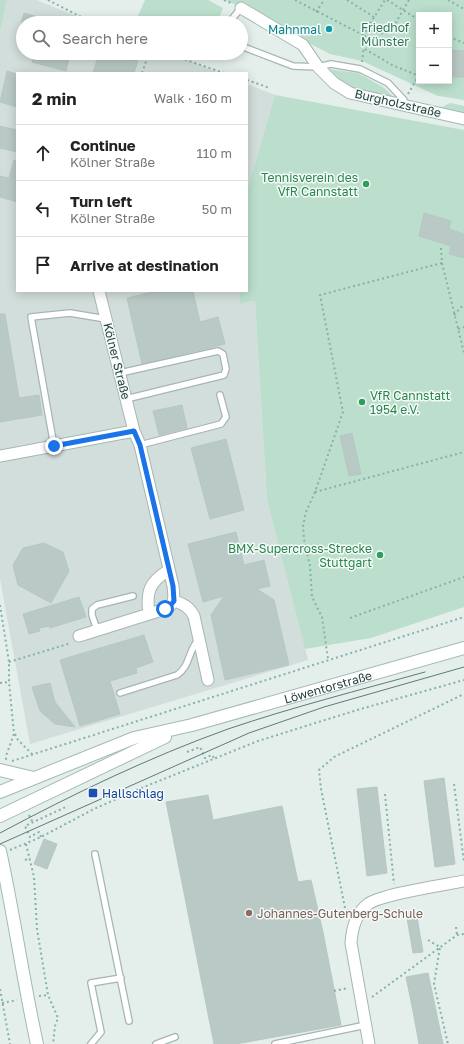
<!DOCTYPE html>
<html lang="en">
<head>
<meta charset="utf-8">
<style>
  :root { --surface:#fff; --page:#f2f2f2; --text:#222; --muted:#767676; --line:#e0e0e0 }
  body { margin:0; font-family:"Golos Text",sans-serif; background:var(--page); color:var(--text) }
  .controls { position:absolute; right:12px; top:12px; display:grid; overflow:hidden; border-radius:0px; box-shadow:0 2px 10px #0003 }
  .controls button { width:36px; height:36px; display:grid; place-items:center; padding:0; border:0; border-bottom:1px solid var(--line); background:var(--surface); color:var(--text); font:20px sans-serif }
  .stop { position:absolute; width:12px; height:12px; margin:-9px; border:3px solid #1a73e8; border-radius:50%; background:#fff }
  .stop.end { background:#1a73e8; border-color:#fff; box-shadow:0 1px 4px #0008 }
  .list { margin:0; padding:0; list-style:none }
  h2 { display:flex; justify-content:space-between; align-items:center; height:52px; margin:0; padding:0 16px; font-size:17px }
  h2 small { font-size:13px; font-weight:400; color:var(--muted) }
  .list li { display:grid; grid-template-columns:26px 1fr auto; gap:12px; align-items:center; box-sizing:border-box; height:56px; padding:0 16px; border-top:1px solid var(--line) }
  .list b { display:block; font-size:15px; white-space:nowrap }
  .list p { margin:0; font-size:13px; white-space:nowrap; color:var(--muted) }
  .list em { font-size:13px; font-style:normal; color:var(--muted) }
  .icon { flex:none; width:22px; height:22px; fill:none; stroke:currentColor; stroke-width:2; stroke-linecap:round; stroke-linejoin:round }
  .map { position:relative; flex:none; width:464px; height:1044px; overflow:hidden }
  .search { position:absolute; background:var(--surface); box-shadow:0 2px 10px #0003; left:16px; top:16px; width:232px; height:44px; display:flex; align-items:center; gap:10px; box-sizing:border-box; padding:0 14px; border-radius:22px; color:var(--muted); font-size:15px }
  .panel { position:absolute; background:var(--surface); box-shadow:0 2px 10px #0003; left:16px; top:72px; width:232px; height:220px; border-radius:0px }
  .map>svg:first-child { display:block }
  .built { fill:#d2dedb }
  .green { fill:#bcdfcd; fill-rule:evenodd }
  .building { fill:#b9c9c5; stroke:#b6c8c4 }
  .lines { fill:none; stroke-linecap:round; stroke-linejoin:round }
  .service-casing { stroke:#a6b6b4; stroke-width:8 }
  .minor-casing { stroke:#a6b6b4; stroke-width:13 }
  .secondary-casing { stroke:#a2bab6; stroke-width:14 }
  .path { stroke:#83b2ad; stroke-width:2; stroke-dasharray:2 3; stroke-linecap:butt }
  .service { stroke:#fff; stroke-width:5.5 }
  .minor { stroke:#fff; stroke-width:11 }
  .secondary { stroke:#fff; stroke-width:12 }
  .tram { stroke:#5d7b79; stroke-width:1 }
  .route { stroke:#1a73e8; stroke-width:5 }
  .culture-dot { fill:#0f9aa8; stroke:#f5faf8; stroke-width:1.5 }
  .leisure-dot { fill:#2e9e5b; stroke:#f5faf8; stroke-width:1.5 }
  .transit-dot { fill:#1a4fb4; stroke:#f5faf8; stroke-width:1.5 }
  .education-dot { fill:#8d6e63; stroke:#f5faf8; stroke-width:1.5 }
  .labels { text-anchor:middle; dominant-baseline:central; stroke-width:3; stroke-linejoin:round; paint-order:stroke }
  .park-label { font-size:12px; fill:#2b7859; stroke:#f5faf8 }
  .culture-label { font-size:12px; fill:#0d838f; stroke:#f5faf8; text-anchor:end }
  .street-label { font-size:12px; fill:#22403e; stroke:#f5faf8 }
  .leisure-label { font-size:12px; fill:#27864d; stroke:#f5faf8; text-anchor:end }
  .transit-label { font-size:12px; fill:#164399; stroke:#f5faf8; text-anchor:start }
  .education-label { font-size:12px; fill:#785e54; stroke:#f5faf8; text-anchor:start }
</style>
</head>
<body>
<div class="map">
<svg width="464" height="1044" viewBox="0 0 464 1044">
  <rect width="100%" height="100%" fill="#e4eeeb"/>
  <!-- built -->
  <path class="built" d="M7,0H36L94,23H23V53H170L220,73H17V291H239L240,304L255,301L267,500L308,660L30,744L0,579V34Z
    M247,84L275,95L247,191Z"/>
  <!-- green -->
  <path class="green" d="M0,0H7L0,33Z
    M145,0H208L223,8L217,23H135Z
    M226,0H464V100L438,96L362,61L330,54ZM419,15H449V81H419Z
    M327,69L358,73L383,87L397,100L353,91Z
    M275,95L464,130V607L371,638L305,649L267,500L255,301L240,304L239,291H247V191Z
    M450,103L464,106V113L440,108Z"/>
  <!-- building -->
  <path class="building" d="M24,13L49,20L48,23H21Z
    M453,50L464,51V77H454L449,74V53L452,54Z
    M34,53H63L70,55L66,71L32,62Z
    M99,53L129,55L128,59L138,61L134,73H93Z
    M7,71L17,74V107L0,102Z
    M0,126L17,130V152L0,148Z
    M14,160L17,161V202L0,197V176L9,178Z
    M424,213L451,221L449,229L464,234V258L449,254L451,246L419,236Z
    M156,291H193L200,322L218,317L225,344L142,364L127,298Z
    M0,314H5L19,398L39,395L42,415L0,422Z
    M182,405L187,428L159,435L153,411Z
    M352,433L361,474L349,476L340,436Z
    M226,439L244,510L210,519L191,448Z
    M236,532L244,565L264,560L270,586L257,589L274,600L289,665L225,680L211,615L224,596L203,602L188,544Z
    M44,543L63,552L69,571L51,603L18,585L13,565L23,548Z
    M79,597L86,617L50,628V626L39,628L40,631L29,634L23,614Z
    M144,635L153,662L136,668L137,673L110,681L120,714L80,726L60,660Z
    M50,683L55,702L75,727L55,724L40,711L32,687Z
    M444,778L455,864L435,867L424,781Z
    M377,787L387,873L367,876L357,789Z
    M208,795L213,820L282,806L298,882L311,880L323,932L341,1025L236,1044H214L166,802Z
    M44,839L57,844L47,869L34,864Z
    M416,911L423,952L413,953L406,912Z
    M428,973L435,1006L443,1044H419L413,1011L406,977Z"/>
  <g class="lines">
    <!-- service casing -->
    <g class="service-casing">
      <path id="service" d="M232,23V19L241,8
        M241,46L293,66L318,67L331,64L360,69L388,83L404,100L403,106
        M120,373L218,351L223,354L226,369L224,375L126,399
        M140,445L221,424L226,417L220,395
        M54,446L31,317L70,313L106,319
        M97,630L92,615V609L97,605L133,596
        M120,693L177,675C190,667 188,650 199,639
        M95,854L129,1021
        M91,1044L101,1032L91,983L121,978
        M156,1044L175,1037
        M275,1044L366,1025"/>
    </g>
    <!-- minor casing -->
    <g class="minor-casing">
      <path id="minor" d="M241,8L303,45L318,67L334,83L350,93L464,119
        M0,456L134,431
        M174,601C184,604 189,607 194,616L208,680
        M149,614C146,592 149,582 169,570
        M79,636L165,609C176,604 174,596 173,586L140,445L134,431L99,291
        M369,1044L351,943C352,928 356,913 368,904C381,894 444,885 464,881"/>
    </g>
    <!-- secondary casing -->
    <g class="secondary-casing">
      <g id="secondary">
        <path d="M0,770L34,778"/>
        <path id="s1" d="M0,792L134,738L192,725L464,648"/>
        <path d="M0,816L165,737"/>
        <path d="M0,851C14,915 23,980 37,1044"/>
      </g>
    </g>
    <!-- path -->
    <path class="path" d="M48,0L93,23
      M224,0L231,3
      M295,0L365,36
      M347,0L374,17
      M387,0L419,20
      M448,0L464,9
      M316,12L324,0
      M366,30L385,34L391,31L409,0
      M449,37L464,43
      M365,49L392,65L419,76
      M166,53L224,73
      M362,62L366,30L385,0
      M142,73L149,53
      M247,80L270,88
      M408,94L419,75
      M441,248L442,263L464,353
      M442,263L320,295L343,412L315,492L464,452
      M454,315L464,304
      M458,329L464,327
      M315,492L306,512L303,526L304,539L310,566L312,597L322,617L328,659
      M0,605L9,662V682L14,734L6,756V760
      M350,618L464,577
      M9,662L71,643
      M0,683L9,682
      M15,734L18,740L32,754
      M187,752L200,747L205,758L212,755L214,758
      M12,761L464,617
      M454,784L464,862
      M385,794L394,884
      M29,815L33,823
      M41,837L39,832L30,837L25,826L68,806
      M26,844L34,877L37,929L48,995L58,1018L55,1026L53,1044
      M10,850L41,837L94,809L139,789L258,741L357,710L464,680
      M25,860L30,858
      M349,911L345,908L321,789L319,770L334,757L464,694
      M456,927L457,935
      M428,940L440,947L434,984L448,1044
      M0,989L10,1044
      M334,991L348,988
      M39,996L48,995
      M372,997L457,935L464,934
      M2,1003L17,1000"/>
    <!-- service -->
    <use href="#service" class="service"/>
    <!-- minor -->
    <use href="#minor" class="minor"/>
    <!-- secondary -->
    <use href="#secondary" class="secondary"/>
    <!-- tram -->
    <path class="tram" d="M0,833C73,794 150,757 228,729C293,707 360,690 425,672
      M0,844L249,733L324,707L464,667"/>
  </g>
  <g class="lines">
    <!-- route -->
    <path class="route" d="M54,446L134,431L140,445L173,586L174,601L169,607L165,609"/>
  </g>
  <!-- markers -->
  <circle class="culture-dot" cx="329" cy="29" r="4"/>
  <g class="leisure-dot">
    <circle cx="366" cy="184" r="4"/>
    <circle cx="362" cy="402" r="4"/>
    <circle cx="380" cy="555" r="4"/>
  </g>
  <rect class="transit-dot" x="88" y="788" width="10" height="10" rx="2"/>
  <circle class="education-dot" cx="249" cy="913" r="4"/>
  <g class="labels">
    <!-- park labels -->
    <g class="park-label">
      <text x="385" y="27">Friedhof<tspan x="385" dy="14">Münster</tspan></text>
    </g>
    <!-- culture labels -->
    <g class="culture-label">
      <text x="321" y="29">Mahnmal</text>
    </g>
    <!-- street labels -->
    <g class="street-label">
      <text transform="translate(398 103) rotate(13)">Burgholzstraße</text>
      <text transform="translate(117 361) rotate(76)">Kölner Straße</text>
      <text stroke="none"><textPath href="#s1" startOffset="345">Löwentorstraße</textPath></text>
    </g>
    <!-- leisure labels -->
    <g class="leisure-label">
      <text x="358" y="177">Tennisverein des<tspan x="358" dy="14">VfR Cannstatt</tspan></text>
      <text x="370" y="395" text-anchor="start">VfR Cannstatt<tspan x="370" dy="14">1954 e.V.</tspan></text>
      <text x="372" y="548">BMX-Supercross-Strecke<tspan x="372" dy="14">Stuttgart</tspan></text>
    </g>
    <!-- transit labels -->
    <g class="transit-label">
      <text x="102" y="793">Hallschlag</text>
    </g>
    <!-- education labels -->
    <g class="education-label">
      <text x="257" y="913">Johannes-Gutenberg-Schule</text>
    </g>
  </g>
</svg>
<div class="controls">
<button>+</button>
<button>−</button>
</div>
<div class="stop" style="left:165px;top:609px"></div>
<div class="stop end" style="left:54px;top:446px"></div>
<div class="search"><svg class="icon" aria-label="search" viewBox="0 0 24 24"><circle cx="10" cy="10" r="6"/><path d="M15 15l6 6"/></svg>Search here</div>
<section class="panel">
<h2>2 min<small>Walk · 160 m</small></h2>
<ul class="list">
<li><svg class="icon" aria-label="ahead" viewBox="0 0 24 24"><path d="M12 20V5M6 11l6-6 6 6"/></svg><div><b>Continue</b><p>Kölner Straße</p></div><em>110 m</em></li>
<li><svg class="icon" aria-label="left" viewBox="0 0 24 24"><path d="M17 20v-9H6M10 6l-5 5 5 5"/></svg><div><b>Turn left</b><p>Kölner Straße</p></div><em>50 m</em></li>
<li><svg class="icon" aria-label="arrive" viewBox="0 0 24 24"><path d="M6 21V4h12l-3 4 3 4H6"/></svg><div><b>Arrive at destination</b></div></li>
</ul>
</section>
</div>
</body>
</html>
